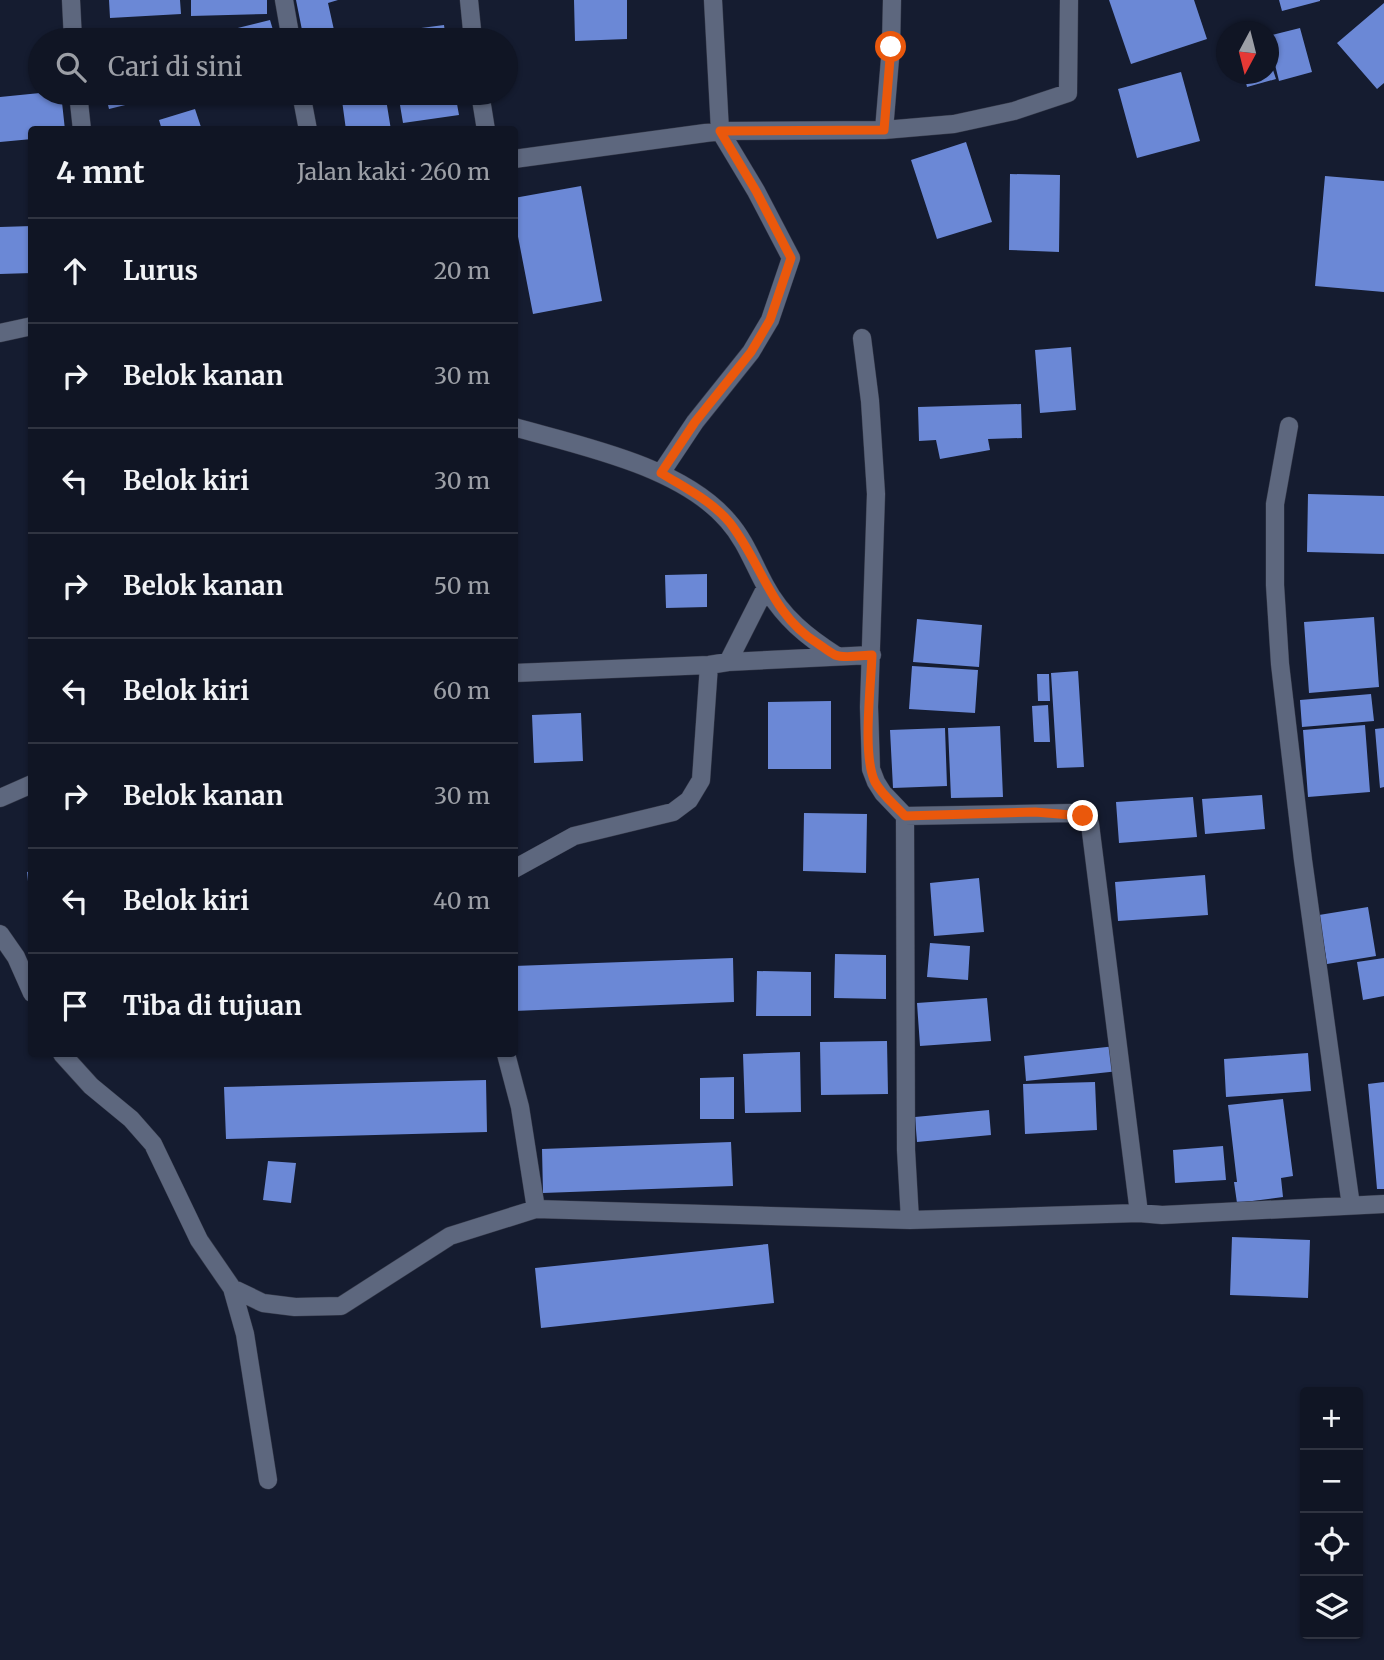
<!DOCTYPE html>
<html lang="id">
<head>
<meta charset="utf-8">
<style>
  :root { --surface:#101524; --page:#1e2231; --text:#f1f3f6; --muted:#9c9fa6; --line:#303441 }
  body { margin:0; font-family:Merriweather,serif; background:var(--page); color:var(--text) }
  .controls { position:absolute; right:21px; bottom:21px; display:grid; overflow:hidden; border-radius:7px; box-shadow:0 2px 5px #0004 }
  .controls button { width:63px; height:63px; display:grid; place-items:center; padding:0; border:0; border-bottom:2px solid var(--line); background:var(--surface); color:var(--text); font:35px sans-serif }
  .compass { position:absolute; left:1216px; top:21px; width:63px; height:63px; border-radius:50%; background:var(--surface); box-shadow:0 2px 5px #0004; rotate:187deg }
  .stop { position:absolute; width:21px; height:21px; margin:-16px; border:5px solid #ea580c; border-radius:50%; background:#fff }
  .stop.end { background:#ea580c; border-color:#fff; box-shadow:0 2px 7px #0008 }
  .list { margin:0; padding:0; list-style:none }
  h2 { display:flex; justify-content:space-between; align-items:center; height:91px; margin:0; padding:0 28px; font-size:30px }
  h2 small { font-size:23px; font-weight:400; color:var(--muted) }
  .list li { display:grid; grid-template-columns:46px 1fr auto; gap:21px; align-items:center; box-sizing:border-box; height:105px; padding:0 28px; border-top:2px solid var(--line) }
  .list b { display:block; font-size:26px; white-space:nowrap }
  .list em { font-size:23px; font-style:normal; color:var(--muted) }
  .icon { flex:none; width:38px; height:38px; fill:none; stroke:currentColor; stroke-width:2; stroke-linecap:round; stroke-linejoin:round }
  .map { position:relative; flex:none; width:1384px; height:1660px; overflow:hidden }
  .search { position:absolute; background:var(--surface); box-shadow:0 2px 5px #0004; left:28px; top:28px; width:490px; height:77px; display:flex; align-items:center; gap:18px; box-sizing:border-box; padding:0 24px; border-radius:38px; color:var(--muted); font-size:26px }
  .panel { position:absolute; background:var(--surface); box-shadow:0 2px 5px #0004; left:28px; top:126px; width:490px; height:931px; border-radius:7px }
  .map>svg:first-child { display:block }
  .building { fill:#6b88d6 }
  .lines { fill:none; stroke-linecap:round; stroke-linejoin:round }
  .minor-casing { stroke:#353949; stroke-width:19 }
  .minor { stroke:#5d677e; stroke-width:18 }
  .route { stroke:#ea580c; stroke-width:9 }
</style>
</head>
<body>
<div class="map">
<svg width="1384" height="1660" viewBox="0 0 1384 1660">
  <rect width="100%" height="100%" fill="#151c30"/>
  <!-- building -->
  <path class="building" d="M109,0H180L181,14L110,18Z
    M191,0H267V14L191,16Z
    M296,0H338L328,3L336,39L304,40Z
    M574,0H627V39L575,41Z
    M1109,0H1194L1207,39L1131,64Z
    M1279,0H1320V1L1282,11Z
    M1384,3V83L1377,89L1337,43Z
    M270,20L276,40H193V39Z
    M444,25L446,40H393L391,32Z
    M1300,28L1312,72L1279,81L1268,36Z
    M1268,55L1276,79L1247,87L1244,74H1268Z
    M1181,72L1200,141L1137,158L1118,89Z
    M40,93H61L65,130H32V139L0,142V97Z
    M105,93H170V94L109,109Z
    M341,93H385L391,130H346Z
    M398,93H455L459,115L403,123Z
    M195,109L202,130H162L159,120Z
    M966,142L992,222L937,239L911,160Z
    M1010,174L1060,175L1059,252L1009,250Z
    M1325,176L1384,181V292L1315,286Z
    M581,186L602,301L533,314L514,216V198Z
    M32,226V273L0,274V227Z
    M1071,347L1076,410L1040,413L1035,350Z
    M1021,404L1022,438L988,439L990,450L940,459L936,440L919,441L918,407Z
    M1308,494L1384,496V554L1307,552Z
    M707,574V607L666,608L665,575Z
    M1374,617L1379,687L1309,693L1304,622Z
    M917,619L982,625L979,667L913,662Z
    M912,666L978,670L975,713L909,709Z
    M1078,671L1084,767L1057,768L1051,673Z
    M1037,674H1049L1050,701H1038Z
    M1371,694L1374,721L1302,727L1300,700Z
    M831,701V769H768V702Z
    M1048,705L1050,742H1034L1032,706Z
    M581,713L583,761L534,763L532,715Z
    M1365,725L1370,792L1308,797L1303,730Z
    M1000,726L1003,797L951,798L948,728Z
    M945,728L947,786L893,788L890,730Z
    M1384,728V787L1380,788L1375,729Z
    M1262,795L1265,829L1205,834L1202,799Z
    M1193,797L1197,837L1119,843L1116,802Z
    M804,813L867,814L866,873L803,871Z
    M32,871V900H30L27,872Z
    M1205,875L1208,915L1118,921L1115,882Z
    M979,878L984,932L934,936L930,883Z
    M1368,907L1376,956L1327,964L1319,915Z
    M930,943L970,946L968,980L927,977Z
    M835,954L886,955V999L834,998Z
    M733,958L734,1002L514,1011V966Z
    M1384,958V996L1363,1000L1357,962Z
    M757,971L811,972V1016H756Z
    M987,998L991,1041L920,1046L917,1003Z
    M887,1041L888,1094L821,1095L820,1042Z
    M1116,1046L1119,1071L1026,1081L1024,1056Z
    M800,1052L801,1112L745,1113L743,1054Z
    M1308,1053L1311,1091L1226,1097L1224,1059Z
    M734,1077V1119H700V1078Z
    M486,1080L487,1132L226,1139L224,1087Z
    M1095,1082L1097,1130L1025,1134L1023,1084Z
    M1384,1082V1189H1377L1368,1084Z
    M1283,1099L1293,1176L1281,1178L1283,1197L1237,1203L1234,1182H1237L1228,1105Z
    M989,1110L991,1135L917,1142L915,1117Z
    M731,1142L733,1186L543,1193L542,1149Z
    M1223,1146L1226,1180L1175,1183L1173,1150Z
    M268,1161L296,1163L291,1203L263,1200Z
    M1232,1237L1310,1240L1308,1298L1230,1295Z
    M768,1244L774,1303L541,1328L535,1268Z"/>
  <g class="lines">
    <!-- minor casing -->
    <g class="minor-casing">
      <path id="minor" d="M71,0L73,40
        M284,0L291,40
        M469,0L473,40
        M78,93L82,130
        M301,93L308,130
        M480,93L486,130
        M884,130L891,47L892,0
        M514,159L720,131L884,130L954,124L1014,111L1068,93L1069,0
        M0,333L32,326
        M862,338L870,401L876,494L869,707L871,769L876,782L883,793L905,816L906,1150L910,1220
        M1289,426L1275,504V585L1280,664L1303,860L1351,1206
        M514,427C581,446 681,466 728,521C745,540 753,563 765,585C782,617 807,637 837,656
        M661,473L695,422L751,352L770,320L791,258L756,191L720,131L713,0
        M728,662L766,587
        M514,673L709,665L728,662L872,655
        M0,798L32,784
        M905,816L1071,813L1083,816L1090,824L1139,1213
        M514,869L574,836L673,812L689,800L701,780L709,665
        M0,934L16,957L32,993
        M62,1054L91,1086L131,1119L153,1144L199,1240L232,1288L263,1303L295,1307L341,1306L450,1236L536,1209L910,1220L1139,1213L1162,1215L1384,1204
        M506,1054L520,1107L536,1209
        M232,1288L245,1334L268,1480"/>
    </g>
    <!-- minor -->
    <use href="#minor" class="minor"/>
  </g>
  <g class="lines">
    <!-- route -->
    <path class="route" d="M891,47L884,130L720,131L756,191L791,258L770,320L751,352L695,422L661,473C685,488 712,501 730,523C762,564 771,614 817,643C823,647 829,652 835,655C845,659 862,655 872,655C871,686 862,755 875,782C882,795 895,805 905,816L1035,812L1083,816"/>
  </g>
</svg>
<div class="controls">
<button>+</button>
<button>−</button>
<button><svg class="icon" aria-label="locate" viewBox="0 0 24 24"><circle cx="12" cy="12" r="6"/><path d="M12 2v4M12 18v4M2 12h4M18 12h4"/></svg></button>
<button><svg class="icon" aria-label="layers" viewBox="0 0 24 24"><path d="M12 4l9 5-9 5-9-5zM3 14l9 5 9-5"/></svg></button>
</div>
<svg class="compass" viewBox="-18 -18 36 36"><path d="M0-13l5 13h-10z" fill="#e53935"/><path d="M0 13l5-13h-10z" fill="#9c9fa6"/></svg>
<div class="stop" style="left:891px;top:47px"></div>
<div class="stop end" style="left:1083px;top:816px"></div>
<div class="search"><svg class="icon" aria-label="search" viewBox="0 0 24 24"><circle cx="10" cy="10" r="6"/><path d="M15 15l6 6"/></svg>Cari di sini</div>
<section class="panel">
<h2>4 mnt<small>Jalan kaki · 260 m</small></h2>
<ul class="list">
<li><svg class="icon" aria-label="ahead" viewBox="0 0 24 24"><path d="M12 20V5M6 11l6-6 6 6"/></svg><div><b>Lurus</b></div><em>20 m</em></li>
<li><svg class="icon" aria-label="right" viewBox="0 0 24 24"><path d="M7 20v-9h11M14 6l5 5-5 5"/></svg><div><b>Belok kanan</b></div><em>30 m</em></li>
<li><svg class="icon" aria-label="left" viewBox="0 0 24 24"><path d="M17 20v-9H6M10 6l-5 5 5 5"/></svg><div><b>Belok kiri</b></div><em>30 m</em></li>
<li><svg class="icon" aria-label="right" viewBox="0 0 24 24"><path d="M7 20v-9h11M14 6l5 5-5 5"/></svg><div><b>Belok kanan</b></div><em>50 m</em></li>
<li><svg class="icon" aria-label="left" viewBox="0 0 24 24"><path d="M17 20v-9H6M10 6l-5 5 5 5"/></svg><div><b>Belok kiri</b></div><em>60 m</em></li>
<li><svg class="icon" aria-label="right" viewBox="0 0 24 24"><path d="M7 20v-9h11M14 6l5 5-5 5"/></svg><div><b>Belok kanan</b></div><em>30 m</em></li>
<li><svg class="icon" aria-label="left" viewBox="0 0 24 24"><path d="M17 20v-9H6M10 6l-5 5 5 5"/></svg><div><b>Belok kiri</b></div><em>40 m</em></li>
<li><svg class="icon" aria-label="arrive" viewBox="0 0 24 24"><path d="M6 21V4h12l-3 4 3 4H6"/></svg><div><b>Tiba di tujuan</b></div></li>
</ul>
</section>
</div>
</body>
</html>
